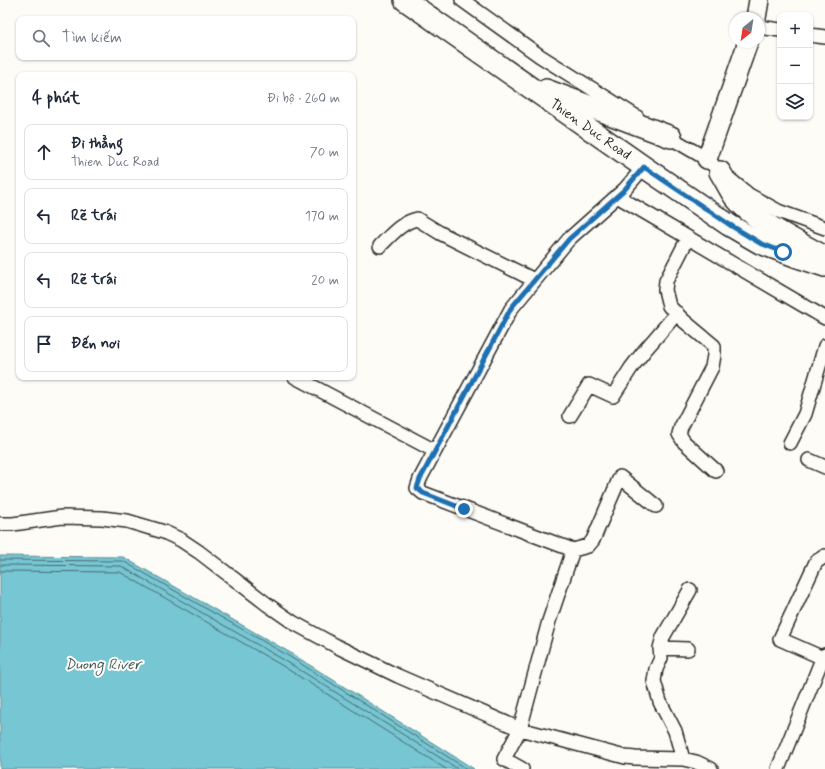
<!DOCTYPE html>
<html lang="vi">
<head>
<meta charset="utf-8">
<style>
  :root { --surface:#fff; --page:#f6f6f7; --text:#1f2937; --muted:#747a83; --line:#e0e1e3 }
  body { margin:0; font-family:Mynerve,sans-serif; background:var(--page); color:var(--text) }
  .controls { position:absolute; right:12px; top:12px; display:grid; overflow:hidden; border-radius:8px; box-shadow:0 1px 3px #0004 }
  .controls button { width:36px; height:36px; display:grid; place-items:center; padding:0; border:0; border-bottom:1px solid var(--line); background:var(--surface); color:var(--text); font:20px sans-serif }
  .compass { position:absolute; left:729px; top:12px; width:36px; height:36px; border-radius:50%; background:var(--surface); box-shadow:0 1px 3px #0004; rotate:210deg }
  .stop { position:absolute; width:12px; height:12px; margin:-9px; border:3px solid #1f6fb2; border-radius:50%; background:#fff }
  .stop.end { background:#1f6fb2; border-color:#fff; box-shadow:0 1px 4px #0008 }
  .list { margin:0; padding:0; list-style:none }
  h2 { display:flex; justify-content:space-between; align-items:center; height:52px; margin:0; padding:0 16px; font-size:17px }
  h2 small { font-size:13px; font-weight:400; color:var(--muted) }
  .list li { display:grid; grid-template-columns:26px 1fr auto; gap:12px; align-items:center; box-sizing:border-box; height:56px; margin:0 8px 8px; padding:0 8px; border:1px solid var(--line); border-radius:8px }
  .list b { display:block; font-size:15px; white-space:nowrap }
  .list p { margin:0; font-size:13px; white-space:nowrap; color:var(--muted) }
  .list em { font-size:13px; font-style:normal; color:var(--muted) }
  .icon { flex:none; width:22px; height:22px; fill:none; stroke:currentColor; stroke-width:2; stroke-linecap:round; stroke-linejoin:round }
  .map { position:relative; flex:none; width:825px; height:769px; overflow:hidden }
  .search { position:absolute; background:var(--surface); box-shadow:0 1px 3px #0004; left:16px; top:16px; width:340px; height:44px; display:flex; align-items:center; gap:10px; box-sizing:border-box; padding:0 14px; border-radius:8px; color:var(--muted); font-size:15px }
  .panel { position:absolute; background:var(--surface); box-shadow:0 1px 3px #0004; left:16px; top:72px; width:340px; height:308px; border-radius:8px }
  .map>svg:first-child { display:block }
  .water { fill:#77c6d3; stroke:#598890 }
  .lines { fill:none; stroke-linecap:round; stroke-linejoin:round }
  .shore { stroke:#49696e; stroke-width:1 }
  .street-casing { stroke:#2b2b2b; stroke-width:16 }
  .secondary-casing { stroke:#2b2b2b; stroke-width:22 }
  .primary-casing { stroke:#2b2b2b; stroke-width:24 }
  .street { stroke:#fdfcf7; stroke-width:13 }
  .secondary { stroke:#fdfcf7; stroke-width:19 }
  .primary { stroke:#fdfcf7; stroke-width:21 }
  .route { stroke:#1f6fb2; stroke-width:5 }
  .labels { text-anchor:middle; dominant-baseline:central; stroke-width:4; stroke-linejoin:round; paint-order:stroke }
  .street-label { font-size:14px; fill:#2b2b2b; stroke:#fdfcf7 }
  .water-label { font-size:15px; font-style:italic; fill:#425a5d; stroke:#fdfcf7 }
</style>
</head>
<body>
<div class="map">
<svg width="825" height="769" viewBox="0 0 825 769">
  <rect width="100%" height="100%" fill="#fdfcf7"/>
  <filter id="ink" filterUnits="userSpaceOnUse"><feTurbulence type="fractalNoise" baseFrequency=".025" numOctaves="2"/><feDisplacementMap in="SourceGraphic" scale="8" xChannelSelector="R" yChannelSelector="G"/><feConvolveMatrix kernelMatrix="1 2 1 2 8 2 1 2 1" color-interpolation-filters="sRGB"/></filter>
  <g filter="url(#ink)">
    <!-- water -->
    <path class="water" d="M0,556L123,557L289,652L474,769H0Z"/>
    <g class="lines">
      <!-- shore -->
      <path class="shore" d="M0,560L123,561L287,655L467,769
        M0,565L121,566L284,660L458,769
        M0,571L120,572L281,665L446,769"/>
      <!-- street casing -->
      <g class="street-casing">
        <path id="street" d="M462,0L540,56L637,117
          M759,27L780,30
          M810,35L825,37
          M664,134L707,159L713,165
          M644,167L625,189L569,239L511,309L420,479L417,488L423,493L573,550L588,546L593,540L620,477L656,506
          M728,178L749,195L778,211L825,228
          M617,196L825,318
          M688,238L666,281L665,290L669,306L684,321L714,346V355L712,367L681,427L679,434L684,442L716,471
          M380,246C391,235 402,222 417,219L440,233L534,280
          M295,377L435,451
          M570,416L589,385L613,396L631,368L645,350L677,313
          M790,443L805,414L825,346
          M809,460L825,467
          M0,524H13L62,517L102,518L127,521L164,532L181,540L199,552L268,605L294,623L340,648L398,676L520,729L625,757L635,758L683,759L696,762L711,769
          M660,648L663,637L690,590
          M823,658L780,639L816,562L825,556
          M683,759L675,731L660,702L654,681L656,669L661,658L660,648L688,649
          M522,769L504,759L520,729L549,621L573,550
          M778,769L820,664L825,655"/>
      </g>
      <!-- secondary casing -->
      <g class="secondary-casing">
        <path id="secondary" d="M756,18L759,0
          M707,159L748,42"/>
      </g>
      <!-- primary casing -->
      <g class="primary-casing">
        <g id="primary">
          <path id="s1" d="M405,0L644,167L729,225L760,243L795,256L825,266"/>
          <path d="M546,90L671,137"/>
          <path d="M720,172C725,180 729,188 734,196C752,220 796,241 823,256"/>
        </g>
      </g>
      <!-- street -->
      <use href="#street" class="street"/>
      <!-- secondary -->
      <use href="#secondary" class="secondary"/>
      <!-- primary -->
      <use href="#primary" class="primary"/>
    </g>
  </g>
  <g class="lines" filter="url(#ink)">
    <!-- route -->
    <path class="route" d="M464,509L423,493L417,488L420,479L425,470L511,308L569,239L625,189L644,167L730,225L760,243L783,252"/>
  </g>
  <g class="labels">
    <!-- street labels -->
    <g class="street-label">
      <text stroke="none"><textPath href="#s1" startOffset="226">Thien Duc Road</textPath></text>
    </g>
    <!-- water labels -->
    <g class="water-label">
      <text x="103" y="665">Duong River</text>
    </g>
  </g>
</svg>
<div class="controls">
<button>+</button>
<button>−</button>
<button><svg class="icon" aria-label="layers" viewBox="0 0 24 24"><path d="M12 4l9 5-9 5-9-5zM3 14l9 5 9-5"/></svg></button>
</div>
<svg class="compass" viewBox="-18 -18 36 36"><path d="M0-13l5 13h-10z" fill="#e53935"/><path d="M0 13l5-13h-10z" fill="#747a83"/></svg>
<div class="stop" style="left:783px;top:252px"></div>
<div class="stop end" style="left:464px;top:509px"></div>
<div class="search"><svg class="icon" aria-label="search" viewBox="0 0 24 24"><circle cx="10" cy="10" r="6"/><path d="M15 15l6 6"/></svg>Tìm kiếm</div>
<section class="panel">
<h2>4 phút<small>Đi bộ · 260 m</small></h2>
<ul class="list">
<li><svg class="icon" aria-label="ahead" viewBox="0 0 24 24"><path d="M12 20V5M6 11l6-6 6 6"/></svg><div><b>Đi thẳng</b><p>Thien Duc Road</p></div><em>70 m</em></li>
<li><svg class="icon" aria-label="left" viewBox="0 0 24 24"><path d="M17 20v-9H6M10 6l-5 5 5 5"/></svg><div><b>Rẽ trái</b></div><em>170 m</em></li>
<li><svg class="icon" aria-label="left" viewBox="0 0 24 24"><path d="M17 20v-9H6M10 6l-5 5 5 5"/></svg><div><b>Rẽ trái</b></div><em>20 m</em></li>
<li><svg class="icon" aria-label="arrive" viewBox="0 0 24 24"><path d="M6 21V4h12l-3 4 3 4H6"/></svg><div><b>Đến nơi</b></div></li>
</ul>
</section>
</div>
</body>
</html>
